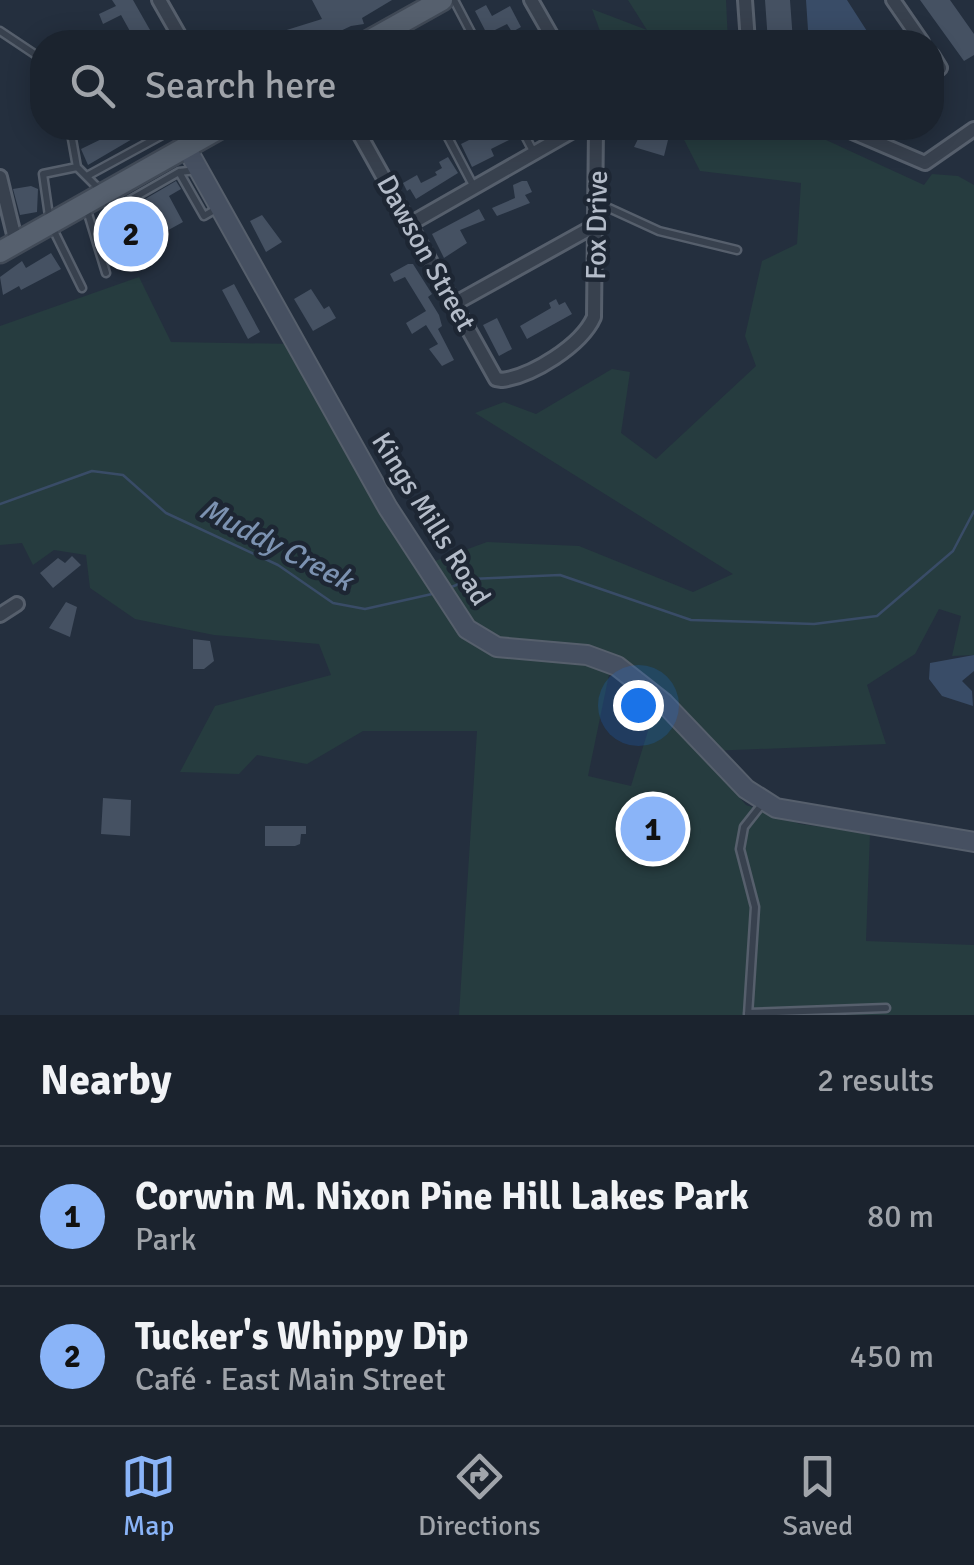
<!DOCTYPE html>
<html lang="en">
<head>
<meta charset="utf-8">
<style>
  :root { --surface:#1b232e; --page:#242b36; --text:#f1f3f6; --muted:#a0a4aa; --line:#39404a; --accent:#8ab4f8 }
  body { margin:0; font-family:Signika,sans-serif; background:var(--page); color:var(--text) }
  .you { position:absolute; left:638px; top:705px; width:35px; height:35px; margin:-25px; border:8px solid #fff; border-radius:50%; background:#1a73e8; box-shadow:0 0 0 15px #1a73e833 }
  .badge { display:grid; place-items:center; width:65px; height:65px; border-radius:50%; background:var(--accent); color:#111; font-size:32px; font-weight:700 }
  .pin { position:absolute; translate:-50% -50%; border:5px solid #fff; box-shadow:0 2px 10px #0006 }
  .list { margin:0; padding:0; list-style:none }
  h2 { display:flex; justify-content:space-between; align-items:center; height:130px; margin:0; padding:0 40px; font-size:42px }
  h2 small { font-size:32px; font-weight:400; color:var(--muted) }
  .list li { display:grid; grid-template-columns:65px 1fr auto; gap:30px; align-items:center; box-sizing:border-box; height:140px; padding:0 40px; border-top:2px solid var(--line) }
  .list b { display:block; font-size:38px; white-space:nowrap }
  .list p { margin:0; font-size:32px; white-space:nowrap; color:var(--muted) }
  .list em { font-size:32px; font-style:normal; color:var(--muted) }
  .icon { flex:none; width:55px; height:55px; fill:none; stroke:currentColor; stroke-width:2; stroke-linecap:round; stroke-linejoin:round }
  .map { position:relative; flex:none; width:974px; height:1015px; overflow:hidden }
  .search { position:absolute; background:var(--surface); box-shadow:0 5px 25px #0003; left:30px; right:30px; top:30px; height:110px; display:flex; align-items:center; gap:25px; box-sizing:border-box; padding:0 35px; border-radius:40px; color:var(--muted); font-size:38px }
  .sheet { height:410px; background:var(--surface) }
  nav { display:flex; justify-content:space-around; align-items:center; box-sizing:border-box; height:140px; border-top:2px solid var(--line); background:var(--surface); font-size:28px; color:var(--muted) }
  nav a { display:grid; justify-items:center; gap:5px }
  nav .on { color:var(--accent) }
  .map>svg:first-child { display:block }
  .green { fill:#263c3f }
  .water { fill:#394c67 }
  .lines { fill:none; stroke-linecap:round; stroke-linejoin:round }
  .stream { stroke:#394c67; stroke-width:2.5 }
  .building { fill:#455162 }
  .lane-casing { stroke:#565f6c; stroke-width:11 }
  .street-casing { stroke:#565f6c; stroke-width:18 }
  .secondary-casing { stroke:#565f6c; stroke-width:22 }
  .primary-casing { stroke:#414a57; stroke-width:25 }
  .lane { stroke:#38414e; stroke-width:6 }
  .street { stroke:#38414e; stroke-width:12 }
  .secondary { stroke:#465061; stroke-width:18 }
  .primary { stroke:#56606e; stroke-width:20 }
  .labels { text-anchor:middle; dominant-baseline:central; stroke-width:9; stroke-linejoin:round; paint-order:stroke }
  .street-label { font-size:28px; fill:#b4bcc9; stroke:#1d2633 }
  .water-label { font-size:30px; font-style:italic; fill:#7c92b1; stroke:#1d2633 }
</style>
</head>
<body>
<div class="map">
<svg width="974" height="1015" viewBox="0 0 974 1015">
  <rect width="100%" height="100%" fill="#242f3e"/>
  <!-- green -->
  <path class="green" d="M628,0H726L728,42H604L592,9L647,30Z
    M678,128H800L924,185L932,174L958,176L974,185V655L952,656L961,616L939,609L915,654L867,685L886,744L709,751L664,703L611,665L588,776L631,786L651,721L661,708L746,805L800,824L870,833L866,941L974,945V1015H459L477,731H363L307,764L257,755L239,774L180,772L215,706L331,675L319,644L214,635L135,619L90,588L86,555L54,550L33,565L22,543L0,545V326L139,277L171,342L294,344L424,565L487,542L579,546L693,592L733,574L475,413L504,402L536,414L612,369L630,372L621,433L656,459L756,366L745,336L762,261L797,244L801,183L700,171Z"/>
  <!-- water -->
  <path class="water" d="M806,0H847L874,42H817L808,30Z
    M974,655V671L962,681L972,691L973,706L942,696L929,679L930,663Z"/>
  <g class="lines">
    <!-- stream -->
    <path class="stream" d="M0,504L92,471L123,475L166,513L278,565L333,603L365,609L432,594
      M449,588L471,579L560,575L691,620L814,624L877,616L953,551L974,511"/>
  </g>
  <!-- building -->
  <path class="building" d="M112,0H133L154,37L136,42L121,15L103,24L99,14L116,6Z
    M312,0H392L362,18L364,24L351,26L317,42H282L277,33L322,19Z
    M765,0H790L793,41L768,42Z
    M920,0H950L974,34V55L964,61Z
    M486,5L492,16L510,6L521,27L512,32L507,24L487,34L475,11Z
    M116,128H151L88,165L81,149L118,131Z
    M512,128L517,136L491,149L494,156L472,167L461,144L483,133L487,140Z
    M641,133L668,140L664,156L634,147Z
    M448,157L458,173L416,199L410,189L407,191L403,183L417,175L421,183L437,175L435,172L442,168L439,162Z
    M176,181L181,189L169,196L183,222L163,233L150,207L140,202Z
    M522,181H527L532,192L525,195L530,203L497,216L492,208L515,198L513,185Z
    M31,186L38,189L37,212L20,215L13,189Z
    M479,209L485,220L460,230L467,243L444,258L432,234Z
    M262,215L282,242L266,252L250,221Z
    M51,253L61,269L21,290L19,286L3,295L0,277L22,261L26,268Z
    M408,264H413L432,294L428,297L439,315L442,326L438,329L454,360L442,366L429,349L438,344L426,325L412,334L406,323L426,311L405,277L394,282L390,274Z
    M234,284L260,332L248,339L222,290Z
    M311,289L324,309L329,306L336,318L313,331L294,299Z
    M556,299L559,305L565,302L572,314L527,339L520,326L551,308L549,303Z
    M497,318L512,349L499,356L483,325Z
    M72,556L81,565L53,588L40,573L58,558L65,563Z
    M66,602L77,607L70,637L49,628Z
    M193,639L210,641L214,661L204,669H193Z
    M103,798L131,800L130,836L101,834Z
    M265,826H306V834H301L300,844L295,846H265Z"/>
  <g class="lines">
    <!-- lane casing -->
    <g class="lane-casing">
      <path id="lane" d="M454,0L476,42
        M392,30L399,42
        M0,31L42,59
        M70,128L77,167L103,193L108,204L129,210L143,240L137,248H125L111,220L116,208L179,172L197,170
        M443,128L474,187
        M521,128L534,153
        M77,167L43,174L50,223L82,288
        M179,172L204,216L218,208
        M87,176L175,128
        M598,203L659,231L737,250
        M86,207L106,273
        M748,1013L886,1008
        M748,1015L755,907L740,849L744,827L763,803"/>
    </g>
    <!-- street casing -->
    <g class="street-casing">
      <path id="street" d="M159,0L183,42
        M531,0L555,42
        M745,0L748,42
        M893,0L922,42
        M932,55L940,68
        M356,128L496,379L502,380C532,376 581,346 594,317L596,128
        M843,128L925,163L974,129
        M0,177L16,243
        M410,224L578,128
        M454,304L596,225
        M0,615L17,604"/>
    </g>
    <!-- secondary casing -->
    <g class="secondary-casing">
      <path id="secondary" d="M186,147L388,508L467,629L497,647L587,655L617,666L664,703L746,789L776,808L974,842"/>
    </g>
    <!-- primary casing -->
    <g class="primary-casing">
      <path id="primary" d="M367,42L442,0
        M0,252L220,128"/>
    </g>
    <!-- lane -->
    <use href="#lane" class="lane"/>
    <!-- street -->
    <use href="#street" class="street"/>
    <!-- secondary -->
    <use href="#secondary" class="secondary"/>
    <!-- primary -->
    <use href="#primary" class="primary"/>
  </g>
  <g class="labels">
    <!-- street labels -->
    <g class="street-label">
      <text transform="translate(597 225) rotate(-89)">Fox Drive</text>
      <text transform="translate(426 253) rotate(61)">Dawson Street</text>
      <text transform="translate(431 519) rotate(58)">Kings Mills Road</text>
    </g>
    <!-- water labels -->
    <g class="water-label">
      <text transform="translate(276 545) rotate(27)">Muddy Creek</text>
    </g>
  </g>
</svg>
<div class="you"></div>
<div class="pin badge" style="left:653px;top:829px">1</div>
<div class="pin badge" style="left:131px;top:234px">2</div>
<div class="search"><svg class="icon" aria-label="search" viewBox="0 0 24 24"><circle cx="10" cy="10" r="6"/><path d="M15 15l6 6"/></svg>Search here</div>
</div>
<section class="sheet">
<h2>Nearby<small>2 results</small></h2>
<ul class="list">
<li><span class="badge">1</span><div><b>Corwin M. Nixon Pine Hill Lakes Park</b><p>Park</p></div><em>80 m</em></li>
<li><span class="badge">2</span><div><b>Tucker's Whippy Dip</b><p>Café · East Main Street</p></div><em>450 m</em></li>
</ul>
</section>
<nav>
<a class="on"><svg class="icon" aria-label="map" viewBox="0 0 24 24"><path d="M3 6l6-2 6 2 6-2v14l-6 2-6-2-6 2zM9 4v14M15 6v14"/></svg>Map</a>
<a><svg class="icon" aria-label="directions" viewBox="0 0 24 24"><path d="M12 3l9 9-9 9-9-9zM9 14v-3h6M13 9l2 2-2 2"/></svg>Directions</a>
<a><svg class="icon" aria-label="saved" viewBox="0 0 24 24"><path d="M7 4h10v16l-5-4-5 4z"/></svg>Saved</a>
</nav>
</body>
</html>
